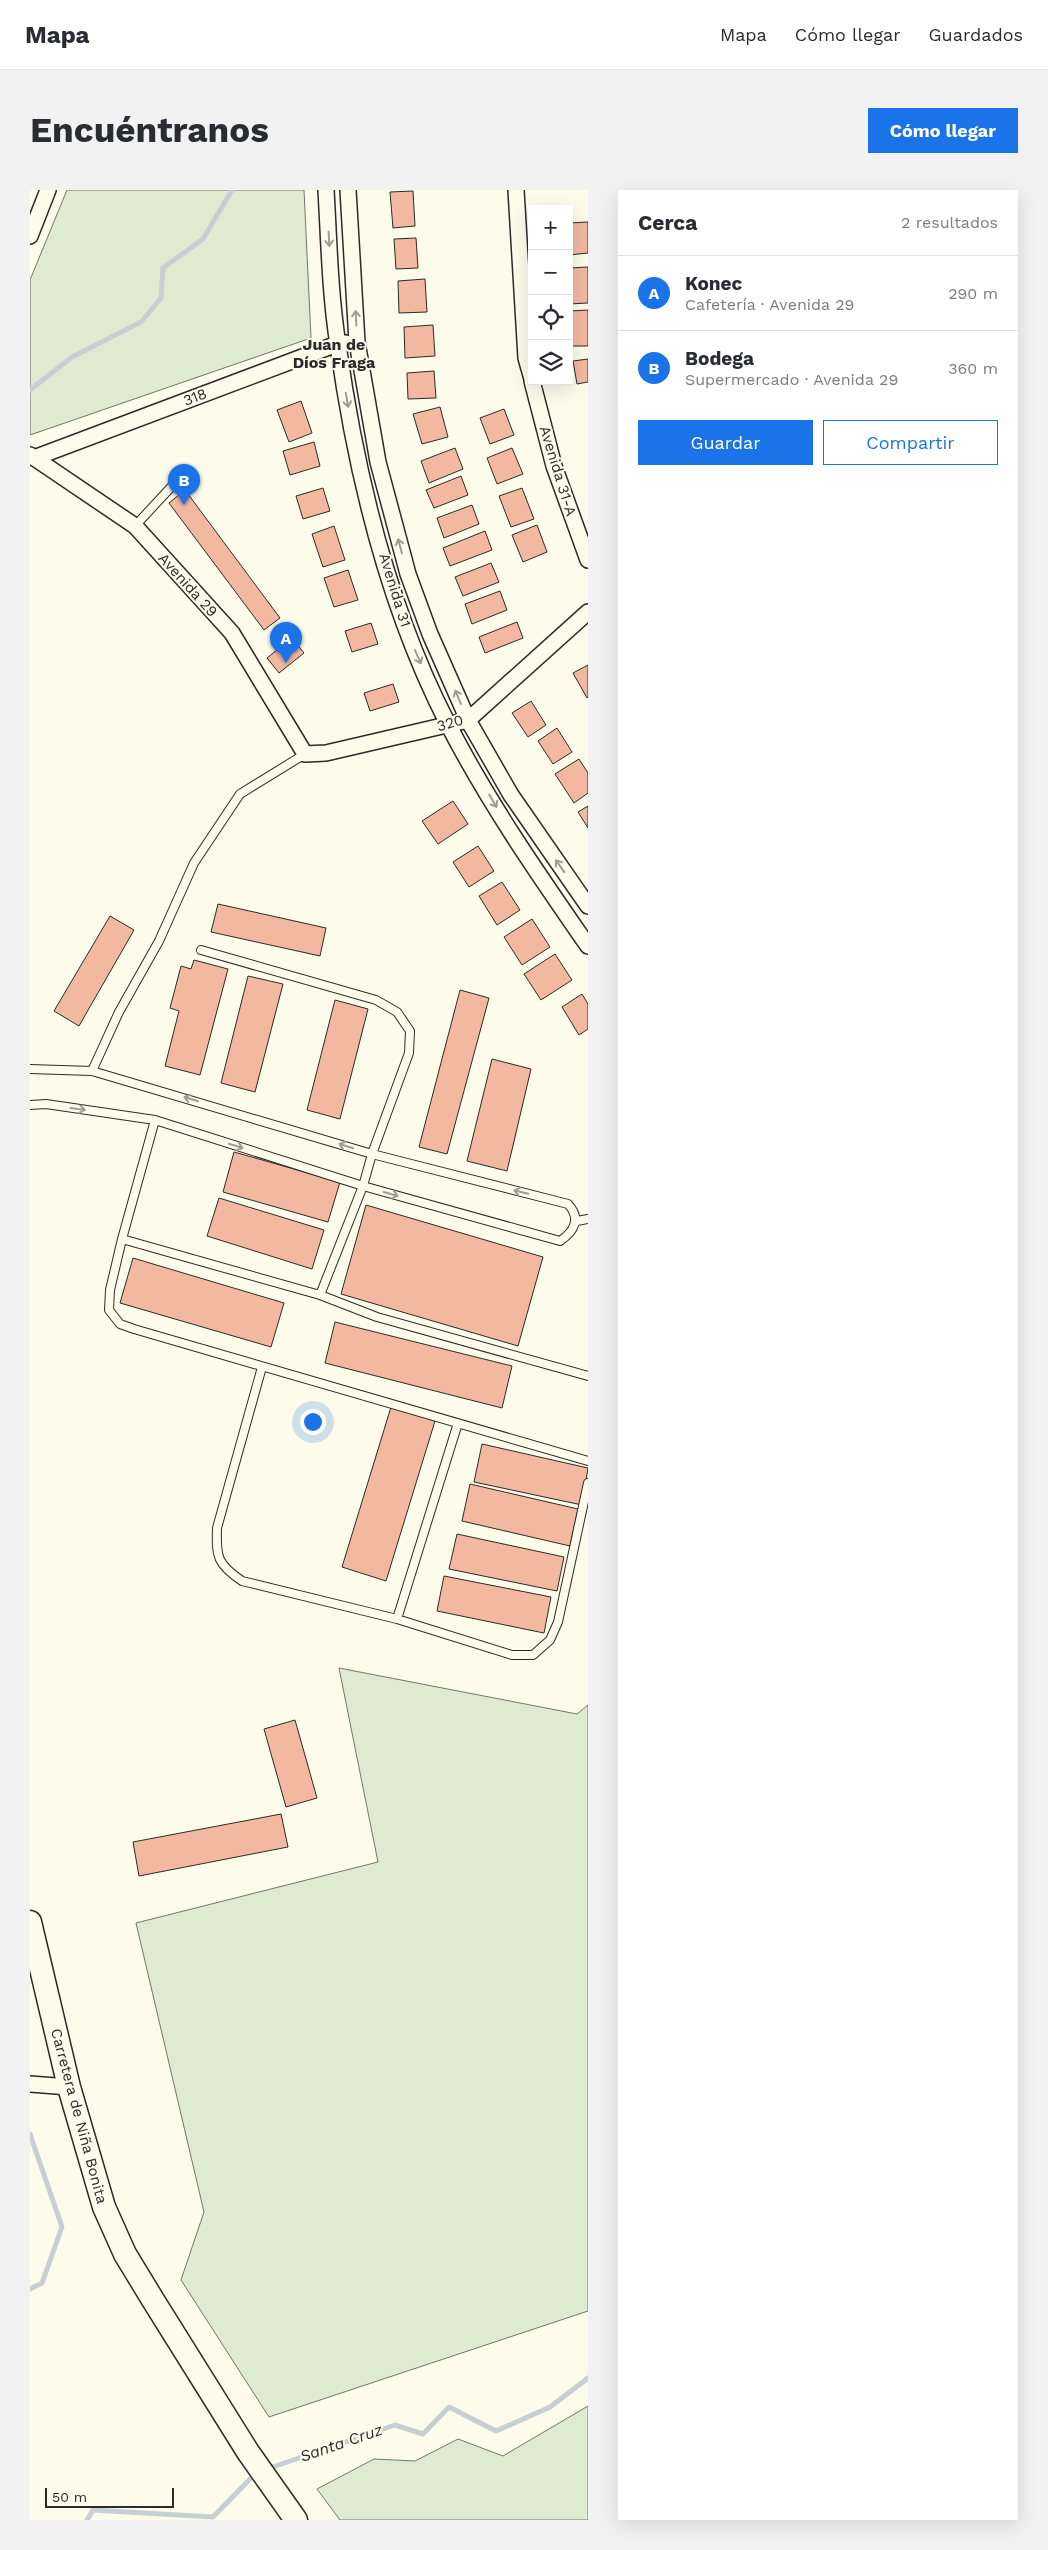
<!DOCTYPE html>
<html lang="es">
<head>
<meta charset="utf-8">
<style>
  :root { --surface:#fff; --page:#f2f2f3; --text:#2b2b33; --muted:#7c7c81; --line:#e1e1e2; --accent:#1a73e8 }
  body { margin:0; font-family:"Work Sans",sans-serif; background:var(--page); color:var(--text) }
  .controls { position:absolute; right:15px; top:15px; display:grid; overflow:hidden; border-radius:0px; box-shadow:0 5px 20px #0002 }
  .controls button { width:45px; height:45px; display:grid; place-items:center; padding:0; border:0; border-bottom:1px solid var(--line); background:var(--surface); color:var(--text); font:25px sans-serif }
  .scale { position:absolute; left:15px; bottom:12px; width:129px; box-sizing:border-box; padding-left:5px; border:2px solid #2b2b2b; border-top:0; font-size:14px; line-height:18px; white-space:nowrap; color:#2b2b2b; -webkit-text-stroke:4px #fdfbea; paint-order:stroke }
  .you { position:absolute; left:282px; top:1231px; width:18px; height:18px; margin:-12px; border:4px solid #fff; border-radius:50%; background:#1a73e8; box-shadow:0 0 0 8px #1a73e833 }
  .badge { display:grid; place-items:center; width:32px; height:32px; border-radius:50%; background:var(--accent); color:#fff; font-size:16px; font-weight:700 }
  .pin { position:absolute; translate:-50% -41px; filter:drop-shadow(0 1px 2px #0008) }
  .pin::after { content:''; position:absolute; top:26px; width:18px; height:15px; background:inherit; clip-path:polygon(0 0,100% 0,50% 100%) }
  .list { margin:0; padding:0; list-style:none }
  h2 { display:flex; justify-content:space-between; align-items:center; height:65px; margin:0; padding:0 20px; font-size:21px }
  h2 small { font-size:16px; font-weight:400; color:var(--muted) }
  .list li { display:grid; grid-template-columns:32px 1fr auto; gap:15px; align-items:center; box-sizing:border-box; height:75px; padding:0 20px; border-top:1px solid var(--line) }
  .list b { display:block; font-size:19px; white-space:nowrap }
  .list p { margin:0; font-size:16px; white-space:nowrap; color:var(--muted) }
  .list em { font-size:16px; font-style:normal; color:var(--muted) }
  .actions { display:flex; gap:10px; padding:15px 20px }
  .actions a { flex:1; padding:11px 0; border:1px solid var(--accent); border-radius:0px; text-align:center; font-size:18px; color:var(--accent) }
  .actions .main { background:var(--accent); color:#fff }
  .icon { flex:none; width:28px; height:28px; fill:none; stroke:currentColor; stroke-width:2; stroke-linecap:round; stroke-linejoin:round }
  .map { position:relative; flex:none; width:558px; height:2330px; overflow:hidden; border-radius:0px }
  header { display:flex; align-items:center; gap:30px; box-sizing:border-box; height:70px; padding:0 25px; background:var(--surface); border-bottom:1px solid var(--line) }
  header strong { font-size:24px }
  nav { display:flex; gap:28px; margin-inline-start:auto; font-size:18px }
  .intro { display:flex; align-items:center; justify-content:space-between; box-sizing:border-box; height:120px; padding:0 30px }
  h1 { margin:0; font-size:35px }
  .button { padding:12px 22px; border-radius:0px; background:var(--accent); color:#fff; font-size:18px; font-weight:700 }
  main { display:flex; gap:30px; padding:0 30px }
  aside { flex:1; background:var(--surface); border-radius:0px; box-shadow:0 5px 20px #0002 }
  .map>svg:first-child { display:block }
  .green { fill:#deebd1; stroke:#74746e }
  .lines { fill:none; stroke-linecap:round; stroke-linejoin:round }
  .stream { stroke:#c7d0d0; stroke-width:5 }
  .building { fill:#f2b8a0; stroke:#2b2b2b }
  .service-casing { stroke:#2b2b2b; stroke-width:10 }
  .minor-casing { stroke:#2b2b2b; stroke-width:18 }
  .secondary-casing { stroke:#2b2b2b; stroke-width:25 }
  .service { stroke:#fdfbea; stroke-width:8 }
  .minor { stroke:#fdfbea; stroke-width:15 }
  .secondary { stroke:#fdfbea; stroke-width:22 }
  .oneway { stroke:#9e9d94 }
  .labels { text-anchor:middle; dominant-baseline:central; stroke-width:4; stroke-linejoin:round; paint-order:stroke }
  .street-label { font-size:15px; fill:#2b2b2b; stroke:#fdfbea }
  .neighbourhood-label { font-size:16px; font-weight:bold; fill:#2b2b2b; stroke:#fdfbea }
  .water-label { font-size:16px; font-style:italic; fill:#2b2b2b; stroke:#fdfbea }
</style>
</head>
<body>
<header>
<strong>Mapa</strong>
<nav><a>Mapa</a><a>Cómo llegar</a><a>Guardados</a></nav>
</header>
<div class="intro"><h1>Encuéntranos</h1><a class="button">Cómo llegar</a></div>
<main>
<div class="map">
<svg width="558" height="2330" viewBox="0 0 558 2330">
  <rect width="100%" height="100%" fill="#fdfbea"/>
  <!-- green -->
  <path class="green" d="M37,0H274L281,148L0,245V90Z
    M309,1478L547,1524L558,1515V2121L239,2227L151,2090L174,2022L106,1733L348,1672Z
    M558,2216V2330H310L287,2299L344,2269L385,2271L428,2249L473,2266Z"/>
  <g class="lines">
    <!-- stream -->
    <path class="stream" d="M0,200L42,167L111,132L131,108L133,78L173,49L202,0
      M0,1944L32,2037L12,2093L0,2099
      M237,2279L365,2235L393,2244L419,2217L466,2241L520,2217L558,2188
      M57,2330L63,2320L183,2327L226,2283"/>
  </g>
  <!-- building -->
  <path class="building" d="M383,1L385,36L363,38L360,2Z
    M558,32V63L539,65V33Z
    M386,48L388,78L366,79L364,49Z
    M558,77V113L539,114V78Z
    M395,89L397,122L369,123L368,91Z
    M558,120V156H542L540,121Z
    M403,135L405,166L375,168L374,137Z
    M558,169V192L547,194L543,171Z
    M404,181L406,208L378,209L377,183Z
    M271,211L282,243L259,252L247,220Z
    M410,217L418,247L392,254L383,224Z
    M474,219L484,245L460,254L450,228Z
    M284,252L290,276L260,285L253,261Z
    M425,258L433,279L399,293L391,271Z
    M482,258L493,284L467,294L457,268Z
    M431,286L438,305L404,318L396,300Z
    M293,298L300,321L273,329L266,306Z
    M492,298L504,329L481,337L469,306Z
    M155,300L250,428L234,440L139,313Z
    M442,315L449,334L414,348L407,328Z
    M507,335L517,362L493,372L482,345Z
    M304,336L315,370L293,377L282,344Z
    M455,341L462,360L420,376L413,358Z
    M461,373L469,392L433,406L425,387Z
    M318,380L328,410L304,417L294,388Z
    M470,401L477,420L442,434L435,414Z
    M487,432L493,448L455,463L449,447Z
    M341,433L348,454L322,462L315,441Z
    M262,448L274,463L249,483L237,468Z
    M558,475V507L557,508L543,483Z
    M363,494L369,512L340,521L334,503Z
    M501,511L516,535L498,547L482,523Z
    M527,538L542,562L523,574L508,551Z
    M549,569L558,583V603L544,613L525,584Z
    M423,611L438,634L408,654L392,631Z
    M558,616V638L548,622Z
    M448,656L464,681L439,697L423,672Z
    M472,692L490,720L467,735L449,706Z
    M188,714L296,738L290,766L181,742Z
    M80,726L104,740L49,836L24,821Z
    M502,729L520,757L492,775L474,747Z
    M525,764L542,790L511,810L494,784Z
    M164,770L198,779L170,885L135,876L149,821L140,818L151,776L161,779Z
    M218,786L253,794L225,902L191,893Z
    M430,800L459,808L417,964L389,957Z
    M552,804L558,814V839L549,845L532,817Z
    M305,810L338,819L310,929L277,920Z
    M462,869L501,879L477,981L437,971Z
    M204,962L310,992L298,1032L193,1002Z
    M189,1008L294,1040L282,1079L177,1046Z
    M336,1015L513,1067L488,1156L311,1104Z
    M103,1068L254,1113L241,1157L90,1113Z
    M305,1132L482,1176L472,1218L295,1173Z
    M361,1217L405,1231L356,1391L312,1377Z
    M452,1254L558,1278L552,1315L444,1292Z
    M440,1294L548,1319L540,1356L432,1331Z
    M427,1344L534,1367L527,1401L419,1379Z
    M414,1386L521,1407L514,1443L407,1421Z
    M265,1530L287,1608L256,1617L234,1539Z
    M251,1624L258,1657L109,1686L103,1652Z"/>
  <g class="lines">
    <!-- service casing -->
    <g class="service-casing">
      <path id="service" d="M105,336L143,295
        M171,760L346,810L367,822L380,841L379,863L342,964L333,996L290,1105
        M0,879L62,881L342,964L538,1014C551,1028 545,1041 530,1051L333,996L125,930L16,914L0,915
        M62,881L89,822L129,751L164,673L210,604L275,564
        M547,1031L558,1029
        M92,1049L125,930
        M232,1177L187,1338C186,1367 187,1374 212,1391L367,1429L482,1465H503L520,1450L528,1432L558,1293
        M558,1186L347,1127L290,1105L92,1049L80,1100L79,1120L90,1134L104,1139L558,1271
        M367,1429L428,1233"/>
    </g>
    <!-- minor casing -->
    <g class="minor-casing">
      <path id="minor" d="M296,0C299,52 300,104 308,155C326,284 358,418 418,534C458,612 508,684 558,756
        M318,0L327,152L348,272L378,384L400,444L438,530L481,605L558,716
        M486,0L496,168L502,189
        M0,46L18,0
        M502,191L524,276L558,370
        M0,265L105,336L202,443L275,564L296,563L438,530L558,422
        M4,268L307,154L316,153
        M0,1894L39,1897"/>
    </g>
    <!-- secondary casing -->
    <g class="secondary-casing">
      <path id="secondary" d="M0,1732L39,1897L74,2017L95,2064L123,2110L218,2262L266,2330"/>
    </g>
    <!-- service -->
    <use href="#service" class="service"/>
    <!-- minor -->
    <use href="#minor" class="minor"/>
    <!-- secondary -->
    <use href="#secondary" class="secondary"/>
  </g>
  <!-- one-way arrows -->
  <defs><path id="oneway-shaft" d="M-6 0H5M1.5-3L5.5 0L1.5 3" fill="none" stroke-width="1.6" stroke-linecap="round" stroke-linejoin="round" transform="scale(1.25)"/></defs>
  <g class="oneway">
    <use href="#oneway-shaft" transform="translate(299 49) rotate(87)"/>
    <use href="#oneway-shaft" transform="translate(326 128) rotate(-93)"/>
    <use href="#oneway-shaft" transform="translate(317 210) rotate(80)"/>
    <use href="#oneway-shaft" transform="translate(370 356) rotate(-105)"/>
    <use href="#oneway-shaft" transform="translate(388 467) rotate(66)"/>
    <use href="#oneway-shaft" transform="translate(428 507) rotate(-113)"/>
    <use href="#oneway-shaft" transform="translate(463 611) rotate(60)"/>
    <use href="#oneway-shaft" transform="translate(530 676) rotate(-125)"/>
    <use href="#oneway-shaft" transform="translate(161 909) rotate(-163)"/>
    <use href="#oneway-shaft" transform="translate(48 919) rotate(8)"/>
    <use href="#oneway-shaft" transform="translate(206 956) rotate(17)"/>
    <use href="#oneway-shaft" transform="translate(316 956) rotate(-163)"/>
    <use href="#oneway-shaft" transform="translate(491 1002) rotate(-166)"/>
    <use href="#oneway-shaft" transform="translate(361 1004) rotate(16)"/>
  </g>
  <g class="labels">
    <!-- street labels -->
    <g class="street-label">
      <text transform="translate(165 207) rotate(-21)">318</text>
      <text transform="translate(528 281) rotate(73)">Avenida 31-A</text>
      <text transform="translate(158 395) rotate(48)">Avenida 29</text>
      <text transform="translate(365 400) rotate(73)">Avenida 31</text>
      <text transform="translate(420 533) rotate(-16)">320</text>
      <text transform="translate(49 1926) rotate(75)">Carretera de Niña Bonita</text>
    </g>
    <!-- neighbourhood labels -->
    <g class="neighbourhood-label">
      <text x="304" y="154">Juan de<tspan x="304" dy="18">Díos Fraga</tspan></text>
    </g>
    <!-- water labels -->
    <g class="water-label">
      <text transform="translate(311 2253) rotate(-19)">Santa Cruz</text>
    </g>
  </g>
</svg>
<div class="controls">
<button>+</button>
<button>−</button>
<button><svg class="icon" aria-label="locate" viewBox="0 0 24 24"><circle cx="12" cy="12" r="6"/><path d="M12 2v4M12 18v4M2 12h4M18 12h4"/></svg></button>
<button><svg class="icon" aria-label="layers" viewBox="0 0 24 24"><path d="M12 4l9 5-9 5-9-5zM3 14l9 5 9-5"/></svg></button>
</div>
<div class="scale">50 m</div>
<div class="you"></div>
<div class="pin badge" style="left:256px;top:473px">A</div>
<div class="pin badge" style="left:154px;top:315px">B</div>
</div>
<aside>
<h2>Cerca<small>2 resultados</small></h2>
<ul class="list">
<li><span class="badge">A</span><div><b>Konec</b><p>Cafetería · Avenida 29</p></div><em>290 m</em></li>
<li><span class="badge">B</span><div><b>Bodega</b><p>Supermercado · Avenida 29</p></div><em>360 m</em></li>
</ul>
<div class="actions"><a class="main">Guardar</a><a>Compartir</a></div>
</aside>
</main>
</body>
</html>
